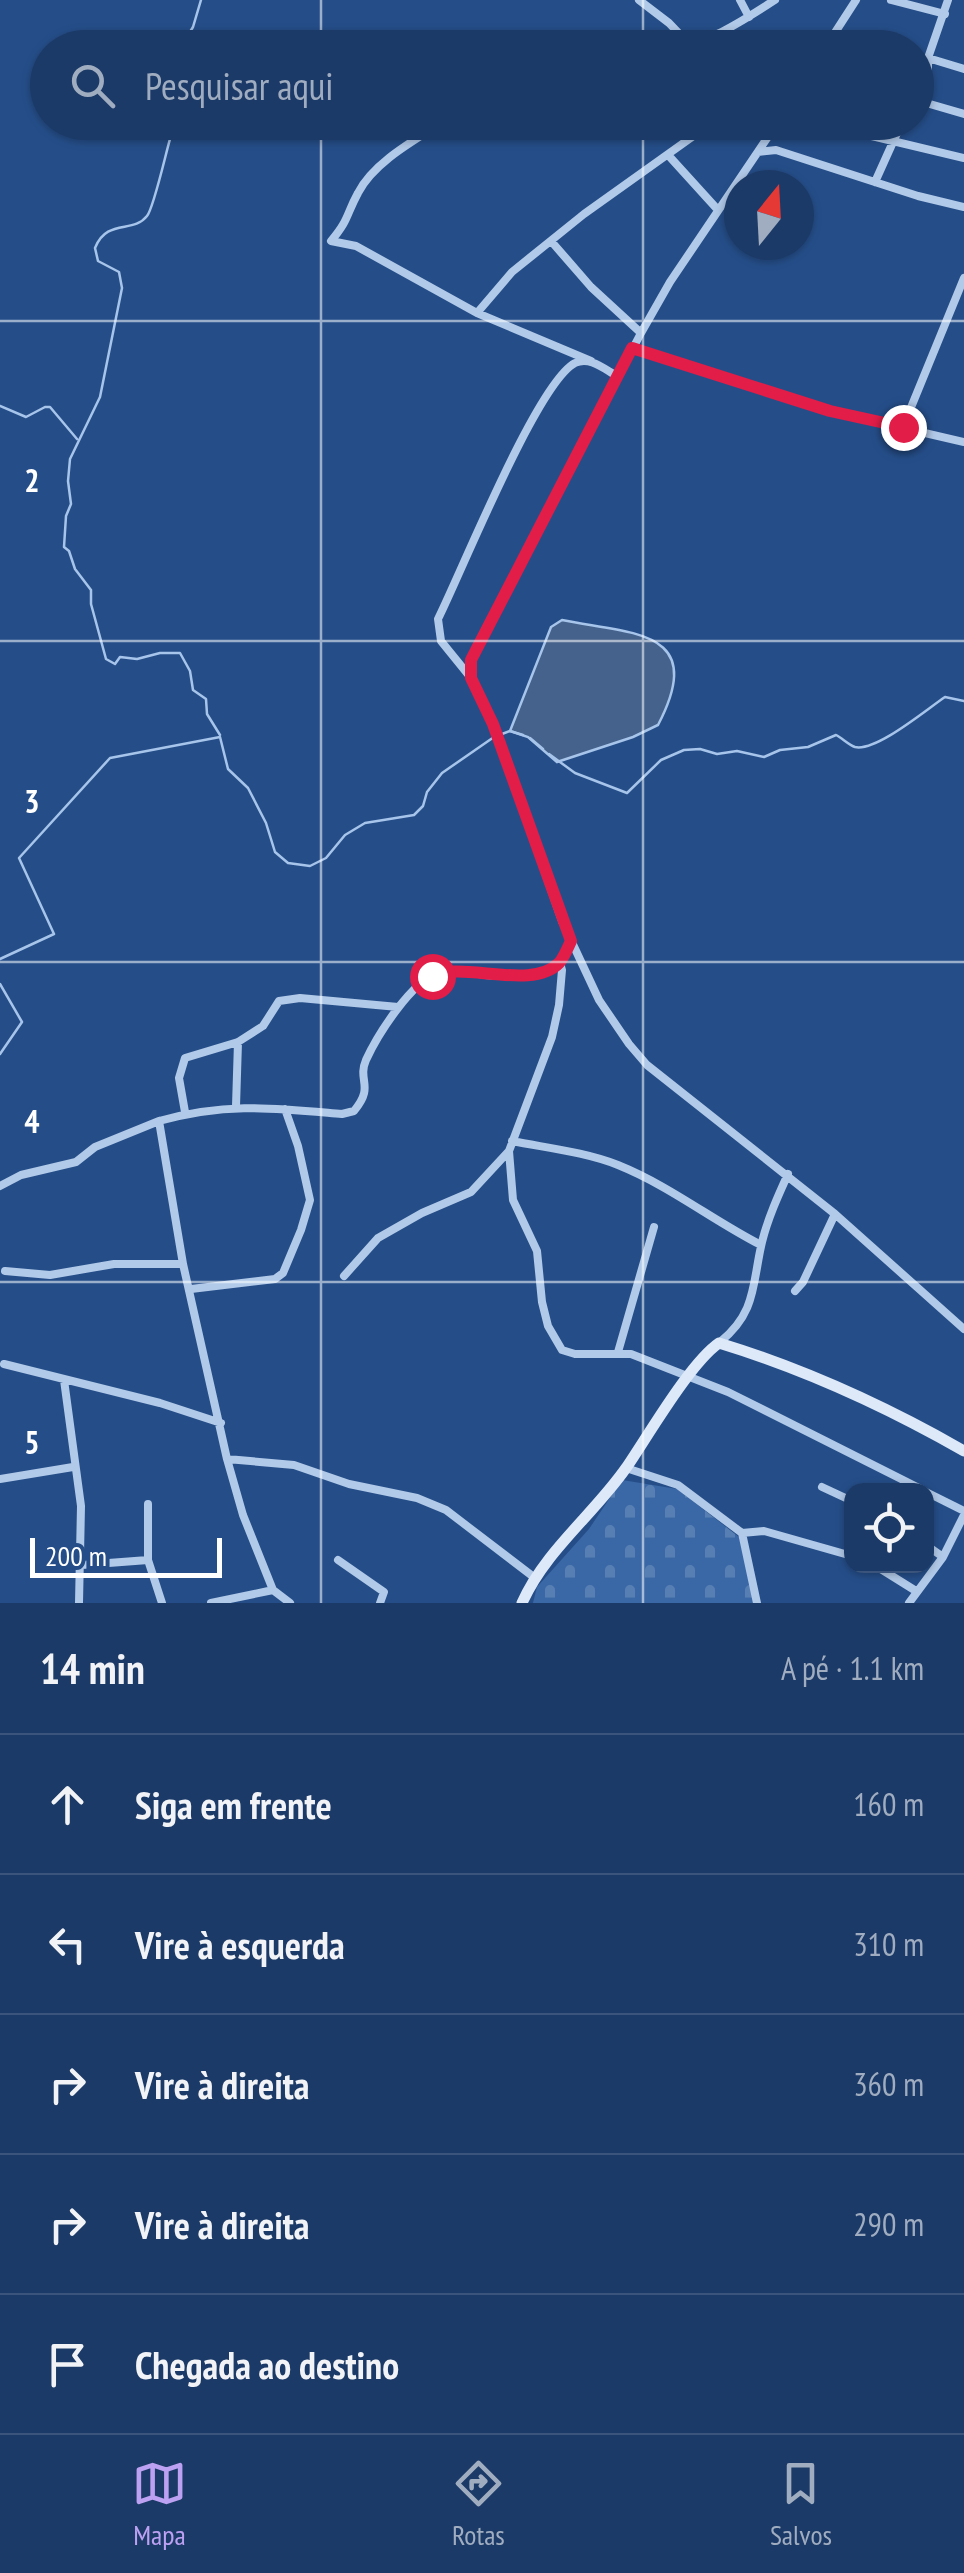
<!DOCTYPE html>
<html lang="pt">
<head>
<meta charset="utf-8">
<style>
  :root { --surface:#1c3a67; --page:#25416d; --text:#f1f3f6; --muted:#a0adc0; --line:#3a547b; --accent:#bca0f2 }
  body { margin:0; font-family:"PT Sans Narrow",sans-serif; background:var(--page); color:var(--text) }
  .controls { position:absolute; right:30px; bottom:30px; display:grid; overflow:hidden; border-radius:20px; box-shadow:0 2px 8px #0004 }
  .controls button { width:90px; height:90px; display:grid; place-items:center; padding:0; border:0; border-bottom:2px solid var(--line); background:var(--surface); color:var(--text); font:50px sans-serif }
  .compass { position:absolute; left:724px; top:170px; width:90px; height:90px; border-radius:50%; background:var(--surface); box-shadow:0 2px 8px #0004; rotate:18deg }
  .scale { position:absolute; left:30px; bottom:25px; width:192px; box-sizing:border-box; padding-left:10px; border:5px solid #fff; border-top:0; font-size:28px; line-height:35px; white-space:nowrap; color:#fff; -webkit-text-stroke:8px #254e89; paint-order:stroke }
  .stop { position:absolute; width:30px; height:30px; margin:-22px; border:8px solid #e11d48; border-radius:50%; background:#fff }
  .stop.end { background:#e11d48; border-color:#fff; box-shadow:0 2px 10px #0008 }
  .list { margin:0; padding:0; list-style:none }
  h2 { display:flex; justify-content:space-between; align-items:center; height:130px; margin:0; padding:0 40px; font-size:42px }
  h2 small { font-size:32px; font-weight:400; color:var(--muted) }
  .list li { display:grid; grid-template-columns:65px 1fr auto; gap:30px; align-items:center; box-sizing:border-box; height:140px; padding:0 40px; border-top:2px solid var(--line) }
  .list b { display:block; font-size:38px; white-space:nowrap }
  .list em { font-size:32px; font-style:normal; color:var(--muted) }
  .icon { flex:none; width:55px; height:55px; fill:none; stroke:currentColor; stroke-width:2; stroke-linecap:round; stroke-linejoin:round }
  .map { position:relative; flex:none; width:964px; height:1603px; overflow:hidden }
  .search { position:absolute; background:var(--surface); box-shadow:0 2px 8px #0004; left:30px; right:30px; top:30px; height:110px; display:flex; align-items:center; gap:25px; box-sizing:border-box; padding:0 35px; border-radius:55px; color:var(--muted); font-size:38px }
  .sheet { height:830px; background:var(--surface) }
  nav { display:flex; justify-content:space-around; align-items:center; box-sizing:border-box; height:140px; border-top:2px solid var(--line); background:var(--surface); font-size:28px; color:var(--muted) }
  nav a { display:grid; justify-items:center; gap:5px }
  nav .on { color:var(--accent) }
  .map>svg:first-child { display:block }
  .cemetery { fill:url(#cemetery-stones) }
  .water { fill:#45628c; stroke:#a7c4ea; stroke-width:2.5 }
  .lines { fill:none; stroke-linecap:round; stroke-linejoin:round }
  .stream { stroke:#a7c4ea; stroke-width:2.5 }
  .street { stroke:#b2cae9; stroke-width:8 }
  .secondary { stroke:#dde8f8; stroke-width:11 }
  .route { stroke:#e11d48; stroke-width:12 }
  .grid { fill:none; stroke:#fff; stroke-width:2.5; stroke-opacity:0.55 }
  .grid-label { font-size:32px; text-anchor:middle; font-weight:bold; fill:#fff; stroke:#254e89; stroke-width:8; stroke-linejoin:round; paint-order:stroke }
</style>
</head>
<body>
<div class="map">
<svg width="964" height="1603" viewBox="0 0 964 1603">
  <defs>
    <pattern id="cemetery-stones" width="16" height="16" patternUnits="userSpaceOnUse" patternTransform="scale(2.5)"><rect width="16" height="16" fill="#3a68a6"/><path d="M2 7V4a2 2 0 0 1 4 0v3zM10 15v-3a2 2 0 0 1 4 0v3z" fill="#587fb3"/></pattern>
  </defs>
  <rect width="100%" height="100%" fill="#254e89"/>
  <!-- cemetery -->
  <path class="cemetery" d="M622,1480L677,1489L739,1537L755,1603H533L537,1587L589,1529Z"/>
  <!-- water -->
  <path class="water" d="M562,620C632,634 708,629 658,725L633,737L557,762L528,737L510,731L551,627Z"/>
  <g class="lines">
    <!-- stream -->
    <path class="stream" d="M180,48L193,27L201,0
      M175,122C168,141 155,206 147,216C133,234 107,218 95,248L98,261L119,272L122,288L100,397L70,459L68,481L71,504L66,516L64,547L69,551L75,569L91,590V604L106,659L115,664L120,657L137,659L160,653H180L190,671L193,690L206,699L207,714L220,735
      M0,406L26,417L45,407H50L77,439
      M502,734L510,731L523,735
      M530,738L543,749
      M549,754L575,773L627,793L661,760L684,750L700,749L717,754L737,751L764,757L780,750L808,747L836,735C842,738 849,745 855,747C876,752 927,709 945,697L964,701
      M0,959L54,934L19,858L110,758L220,737L228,769L248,788L266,823L275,852L288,863L310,866L326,858L345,835L365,823L414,815L423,806L427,792L442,773L494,737
      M0,984L22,1022L0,1054"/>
    <!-- street -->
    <path class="street" d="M639,0L669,23L691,46
      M740,0L749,17
      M891,0L945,14
      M672,48C712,42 742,21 775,0
      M825,48L856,0
      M928,58L964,69
      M916,95L928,76V58L948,0
      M916,100L964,114
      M443,122C415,140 374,162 358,193C346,215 349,220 331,241L356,246L477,313L591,361
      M778,122L670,282L641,333L477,645L471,659V678L493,724L562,921L599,1000L629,1044L647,1065L835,1214L964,1329
      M830,122L855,132L964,158
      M758,152L776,150L918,196L964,207
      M669,156L718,210
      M875,182L902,122
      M551,241L591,287L641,333
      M477,313L512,272L584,214L713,122
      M633,347L830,411L964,442
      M903,427L964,278
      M471,678L441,641L438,619C462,571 537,383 575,363C590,356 604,369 617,376
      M236,1106L238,1042
      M185,1112L179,1078L185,1058L238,1042L263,1026L279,1001L300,998L398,1007
      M512,1141C547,1148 585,1152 618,1165C670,1186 712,1220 761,1245
      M509,1151L513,1200L537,1251L542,1302L548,1326L562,1350L575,1354H631L728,1392L923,1490
      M0,1186L21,1175L76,1162L95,1147L159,1121
      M5,1271L50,1275L114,1264H183
      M344,1276L378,1238L422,1213L471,1192L509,1151L552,1037L559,1005L562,970L560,963
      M191,1289L275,1279L283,1273L301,1230L310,1200L298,1146L285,1109
      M795,1291L803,1282L835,1214
      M720,1342C757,1312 752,1284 762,1242C768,1218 778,1196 788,1174
      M618,1352L654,1227
      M4,1364L160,1403L221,1423
      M64,1380L81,1506L79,1603
      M227,1459L243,1515L273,1590L290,1603
      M626,1468L678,1485L742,1533L757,1603
      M0,1479L73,1467
      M822,1487L852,1501
      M926,1492L964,1511
      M148,1504V1560L162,1603
      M742,1533L764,1531L852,1556
      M926,1545L943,1557
      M338,1560L384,1592L380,1603
      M82,1565L148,1560
      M876,1566L916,1591
      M535,1578L446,1510L417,1498L349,1484L294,1465L227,1459L183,1264L159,1121C227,1102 273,1108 342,1114L354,1111C375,1086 357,1081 366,1060C378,1034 411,982 439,972C455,967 470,974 485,975C503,977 548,976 560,962C565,957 568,947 571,941
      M211,1603L273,1590
      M909,1603L943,1557L964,1515"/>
    <!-- secondary -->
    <path class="secondary" d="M522,1603C545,1551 594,1514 626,1468C648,1436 690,1363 719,1343C804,1369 887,1407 964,1451"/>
  </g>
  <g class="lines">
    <!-- route -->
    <path class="route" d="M432,976C462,961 532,991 559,963C564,958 568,947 571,941L493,724L471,678V660L632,348L830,411L903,427"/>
  </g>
  <!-- grid -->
  <path class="grid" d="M321,0V48M643,0V48M321,122V1603M643,122V1603M0,321H964M0,641H964M0,962H964M0,1282H964"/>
  <g class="grid-label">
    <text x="32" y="492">2</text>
    <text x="32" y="813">3</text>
    <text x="32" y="1133">4</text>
    <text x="32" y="1454">5</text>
  </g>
</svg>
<div class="controls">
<button><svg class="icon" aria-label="locate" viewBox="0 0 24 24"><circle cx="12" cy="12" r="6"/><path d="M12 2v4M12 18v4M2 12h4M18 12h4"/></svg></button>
</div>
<svg class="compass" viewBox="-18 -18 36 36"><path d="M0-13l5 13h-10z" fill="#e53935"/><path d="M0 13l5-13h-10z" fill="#a0adc0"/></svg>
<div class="scale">200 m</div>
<div class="stop" style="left:432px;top:976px"></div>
<div class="stop end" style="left:903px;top:427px"></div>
<div class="search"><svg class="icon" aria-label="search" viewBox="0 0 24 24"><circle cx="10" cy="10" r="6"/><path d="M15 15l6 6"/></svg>Pesquisar aqui</div>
</div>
<section class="sheet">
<h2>14 min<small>A pé · 1.1 km</small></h2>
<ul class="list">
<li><svg class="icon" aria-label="ahead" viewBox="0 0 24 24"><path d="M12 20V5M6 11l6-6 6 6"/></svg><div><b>Siga em frente</b></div><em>160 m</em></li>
<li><svg class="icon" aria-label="left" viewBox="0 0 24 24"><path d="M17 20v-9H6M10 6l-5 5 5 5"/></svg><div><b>Vire à esquerda</b></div><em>310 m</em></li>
<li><svg class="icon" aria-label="right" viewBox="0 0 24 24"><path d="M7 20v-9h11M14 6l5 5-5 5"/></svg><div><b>Vire à direita</b></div><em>360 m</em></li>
<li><svg class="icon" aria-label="right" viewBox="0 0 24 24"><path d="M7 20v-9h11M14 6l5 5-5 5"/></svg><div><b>Vire à direita</b></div><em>290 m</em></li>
<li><svg class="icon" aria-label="arrive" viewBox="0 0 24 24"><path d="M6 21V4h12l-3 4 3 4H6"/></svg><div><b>Chegada ao destino</b></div></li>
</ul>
</section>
<nav>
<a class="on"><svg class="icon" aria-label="map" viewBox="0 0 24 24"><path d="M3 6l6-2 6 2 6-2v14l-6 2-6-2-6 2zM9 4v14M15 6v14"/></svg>Mapa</a>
<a><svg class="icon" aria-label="directions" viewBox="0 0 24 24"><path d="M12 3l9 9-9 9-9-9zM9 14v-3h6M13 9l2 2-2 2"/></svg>Rotas</a>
<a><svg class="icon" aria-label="saved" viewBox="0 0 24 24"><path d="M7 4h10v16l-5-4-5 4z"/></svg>Salvos</a>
</nav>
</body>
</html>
